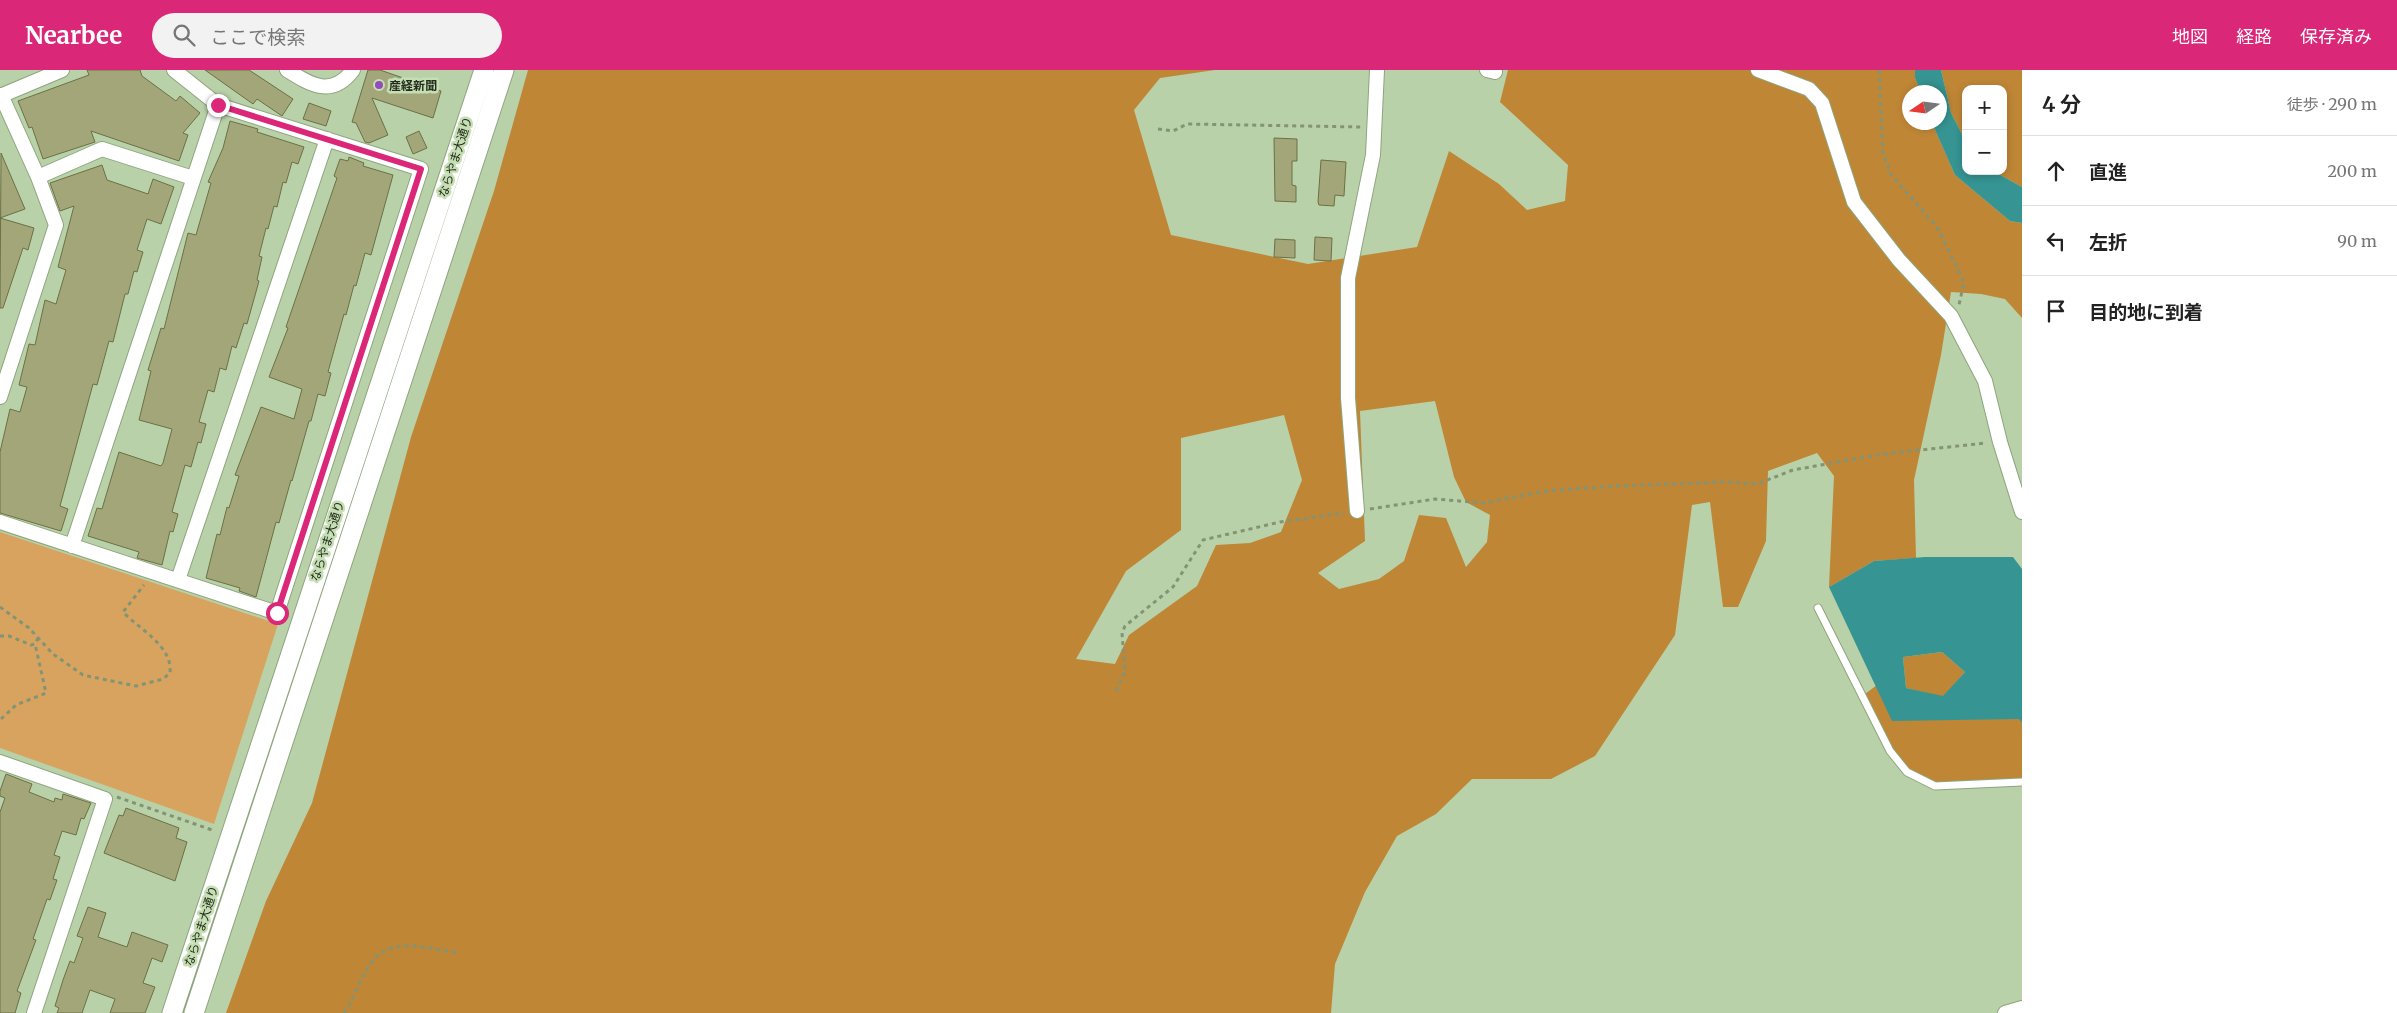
<!DOCTYPE html>
<html lang="ja">
<head>
<meta charset="utf-8">
<style>
  :root { --surface:#fff; --page:#f2f2f2; --text:#222; --muted:#767676; --line:#e0e0e0; --accent:#db2777 }
  body { margin:0; font-family:Merriweather,"Noto Sans JP",serif; background:var(--page); color:var(--text) }
  .controls { position:absolute; right:15px; top:15px; display:grid; overflow:hidden; border-radius:10px; box-shadow:0 2px 8px #0003 }
  .controls button { width:45px; height:45px; display:grid; place-items:center; padding:0; border:0; border-bottom:1px solid var(--line); background:var(--surface); color:var(--text); font:25px sans-serif }
  .compass { position:absolute; left:1902px; top:15px; width:45px; height:45px; border-radius:50%; background:var(--surface); box-shadow:0 2px 8px #0003; rotate:257deg }
  .stop { position:absolute; width:15px; height:15px; margin:-11px; border:4px solid #db2777; border-radius:50%; background:#fff }
  .stop.end { background:#db2777; border-color:#fff; box-shadow:0 1px 5px #0008 }
  .list { margin:0; padding:0; list-style:none }
  h2 { display:flex; justify-content:space-between; align-items:center; height:65px; margin:0; padding:0 20px; font-size:21px }
  h2 small { font-size:16px; font-weight:400; color:var(--muted) }
  .list li { display:grid; grid-template-columns:32px 1fr auto; gap:15px; align-items:center; box-sizing:border-box; height:70px; padding:0 20px; border-top:1px solid var(--line) }
  .list b { display:block; font-size:19px; white-space:nowrap }
  .list em { font-size:16px; font-style:normal; color:var(--muted) }
  .icon { flex:none; width:28px; height:28px; fill:none; stroke:currentColor; stroke-width:2; stroke-linecap:round; stroke-linejoin:round }
  .map { position:relative; flex:none; width:2022px; height:943px; overflow:hidden }
  header { display:flex; align-items:center; gap:30px; box-sizing:border-box; height:70px; padding:0 25px; background:var(--accent); color:#fff }
  header strong { font-size:24px }
  nav { display:flex; gap:28px; margin-inline-start:auto; font-size:18px }
  .search { width:350px; height:45px; background:var(--page); display:flex; align-items:center; gap:12px; box-sizing:border-box; padding:0 18px; border-radius:28px; color:var(--muted); font-size:19px }
  main { display:flex }
  aside { flex:1; background:var(--surface) }
  .map>svg:first-child { display:block }
  .green { fill:#d8a35e }
  .forest { fill:#bf8636; fill-rule:evenodd }
  .water { fill:#369593; fill-rule:evenodd }
  .building { fill:#a2a679; stroke:#6c7045 }
  .lines { fill:none; stroke-linecap:round; stroke-linejoin:round }
  .lane-casing { stroke:#8ea57d; stroke-width:9 }
  .street-casing { stroke:#8ea57d; stroke-width:16 }
  .secondary-casing { stroke:#8ea57d; stroke-width:21 }
  .path { stroke:#829475; stroke-width:3; stroke-dasharray:4 4; stroke-linecap:butt }
  .lane { stroke:#fff; stroke-width:7 }
  .street { stroke:#fff; stroke-width:14 }
  .secondary { stroke:#fff; stroke-width:19 }
  .route { stroke:#db2777; stroke-width:6 }
  .poi-dot { fill:#964bbc; stroke:#c6deb4; stroke-width:2 }
  .labels { text-anchor:middle; dominant-baseline:central; stroke-width:5; stroke-linejoin:round; paint-order:stroke }
  .poi-label { font-size:12px; font-weight:bold; fill:#242d1d; stroke:#c6deb4; text-anchor:start }
  .street-label { font-size:12px; fill:#242d1d; stroke:#c6deb4 }
</style>
</head>
<body>
<header>
<strong>Nearbee</strong>
<div class="search"><svg class="icon" aria-label="search" viewBox="0 0 24 24"><circle cx="10" cy="10" r="6"/><path d="M15 15l6 6"/></svg>ここで検索</div>
<nav><a>地図</a><a>経路</a><a>保存済み</a></nav>
</header>
<main>
<div class="map">
<svg width="2022" height="943" viewBox="0 0 2022 943">
  <rect width="100%" height="100%" fill="#b9d1a8"/>
  <!-- green -->
  <path class="green" d="M0,462L278,554L214,754L0,678Z"/>
  <!-- forest -->
  <path class="forest" d="M528,0H1215L1160,8L1134,40L1171,165L1308,194L1417,177L1449,81L1499,114L1527,140L1565,131L1568,95L1500,32L1508,0H1915V8L1921,22H1910V52L1932,53L1955,105L2010,151L2022,153V248L2005,229L1981,224L1951,222L1941,285L1914,410L1916,488L1874,491L1829,517L1834,406L1817,383L1768,401L1766,471L1738,537H1723L1710,432L1692,435L1675,565L1595,686L1551,709H1472L1436,744L1397,766L1365,822L1335,894L1331,943H226L266,831L312,733L411,367L494,121ZM1435,331L1454,407L1466,432L1490,445L1487,472L1466,497L1446,448L1419,445L1404,491L1379,509L1339,519L1318,503L1365,471L1360,341ZM1284,345L1302,410L1281,462L1250,473L1216,475L1197,516L1129,565L1115,594L1076,589L1126,501L1181,460V368Z
    M1941,0H2022V117L1993,101H2003V19H1966V72L1951,43Z
    M1942,582L1965,602L1943,627L1906,618L1903,587Z
    M1877,615L2018,645L2022,649V708L2014,710L1936,712L1909,699L1892,678L1865,624Z"/>
  <!-- water -->
  <path class="water" d="M1915,0H1941L1951,43L1966,72V101H1993L2022,117V153L2010,151L1955,105L1932,53L1940,52V22H1921L1915,8Z
    M1925,487H2013L2022,499V653L2019,649L1892,651L1829,517L1874,491ZM1942,582L1965,602L1943,626L1906,618L1903,587Z"/>
  <!-- building -->
  <path class="building" d="M87,0H140L142,6L176,31L180,26L200,43L183,63L188,65L179,91L91,61L95,72L43,89L32,57L29,58L18,31L89,5Z
    M205,0H249L293,29L282,46L257,29L253,34Z
    M368,0H380L441,21L433,48L372,28L388,65L369,73L365,72L356,53L352,52Z
    M309,33L331,41L326,56L303,49Z
    M230,51L258,59L257,62L304,77L298,94L292,92L286,113L283,112L277,137L274,136L268,159L266,158L259,186L262,187L257,210L259,211L247,254L244,253L236,278L232,276L226,300L220,298L214,322L208,320L199,352L206,354L201,373L198,372L191,397L185,395L172,442L178,444L173,462L170,461L162,495L137,488L139,482L88,466L97,438L102,439L119,382L161,396L163,393L172,359L139,350L151,301L148,300L161,258L164,259L188,163L196,165L211,113L208,112L223,78Z
    M419,61L427,78L413,84L406,67Z
    M1274,68L1297,69V91H1292V115L1296,116V132L1275,131Z
    M1,83L25,139L0,148L34,158L28,180L23,178L3,238H0Z
    M349,87L364,93L363,96L393,105L371,185L365,183L356,216L354,215L346,245L344,244L328,302L331,303L325,326L318,324L311,351H309L292,411L291,410L279,453L276,452L256,527L239,521L240,518L206,508L217,464L220,465L227,437L229,438L239,406L235,405L261,337L294,349L302,319L269,307L288,258L286,257L337,108L334,106L340,89L348,91Z
    M1321,90L1346,92L1344,126L1335,125L1334,136L1319,135L1318,132Z
    M102,95L107,110L148,124L153,109L174,117L161,154L147,149L137,180L143,182L137,202L134,201L128,224H125L113,272L109,271L97,315L93,314L60,436L68,439L61,461L0,443V382L10,339L20,342L27,317L19,315L29,274L35,275L45,230L56,234L66,200L58,197L74,136L60,141L50,113Z
    M1315,167L1332,168L1331,191L1314,190Z
    M1275,169L1295,170V188L1274,187Z
    M6,704L32,714L29,722L54,732L55,728L62,730L63,724L91,733L84,749L81,748L76,765L62,761L54,785L60,787L53,809L57,810L50,830L47,829L33,869L36,870L17,921L21,923L15,943H0V742L5,728L0,726V721Z
    M126,738L179,758L176,768L187,772L175,811L104,783L119,745L123,746Z
    M88,837L106,843L98,867L127,877L132,862L168,875L162,892L152,888L143,913L155,917L145,943H110L115,929L90,920L82,943H57L59,938L55,936L63,910L70,891L74,893L83,868L77,866Z"/>
  <g class="lines">
    <!-- lane casing -->
    <g class="lane-casing">
      <path id="lane" d="M1818,538L1890,681L1907,702L1935,716L2022,712"/>
    </g>
    <!-- street casing -->
    <g class="street-casing">
      <path id="street" d="M287,0C311,15 332,28 353,0
        M1487,0L1495,2
        M1758,0L1809,19L1822,33L1854,132L1899,190L1951,246L1985,311L2000,372L2022,442
        M0,26L62,0
        M38,107L102,79L193,108
        M0,327L56,155L38,107L1,25
        M1357,441L1348,328V208L1373,85L1377,0
        M0,452L277,543L421,99L218,35L174,0
        M72,476L218,35
        M178,510L327,69
        M0,692L105,729L34,943
        M2005,943L2022,938"/>
    </g>
    <!-- secondary casing -->
    <g class="secondary-casing">
      <path id="secondary" d="M172,943L484,0
        M194,943L504,0"/>
    </g>
    <!-- path -->
    <path class="path" d="M1879,0L1883,83L1891,105L1937,157L1964,212L1959,235
      M1158,59L1173,61L1187,54L1361,57
      M1370,439L1435,429L1484,433L1547,421L1615,416L1726,412L1757,414L1793,400L1883,384L1986,373
      M0,537L29,558L53,584L83,605L136,616L163,609L170,603C173,576 139,559 123,542L144,515
      M0,566H9L31,575L35,574L38,568
      M1116,621L1125,601L1122,563L1125,556L1173,517L1203,470L1280,452L1344,443
      M1,649L16,635L46,623L35,574
      M117,727L215,761
      M344,943C354,928 364,900 375,888C395,867 433,879 458,883"/>
    <!-- lane -->
    <use href="#lane" class="lane"/>
    <!-- street -->
    <use href="#street" class="street"/>
    <!-- secondary -->
    <use href="#secondary" class="secondary"/>
  </g>
  <g class="lines">
    <!-- route -->
    <path class="route" d="M218,35L421,99L277,543"/>
  </g>
  <!-- markers -->
  <circle class="poi-dot" cx="379" cy="15" r="5"/>
  <g class="labels">
    <!-- poi labels -->
    <g class="poi-label">
      <text x="389" y="15">産経新聞</text>
    </g>
    <!-- street labels -->
    <g class="street-label">
      <text transform="translate(455 87) rotate(-72)">ならやま大通り</text>
      <text transform="translate(327 471) rotate(-72)">ならやま大通り</text>
      <text transform="translate(201 856) rotate(-72)">ならやま大通り</text>
    </g>
  </g>
</svg>
<div class="controls">
<button>+</button>
<button>−</button>
</div>
<svg class="compass" viewBox="-18 -18 36 36"><path d="M0-13l5 13h-10z" fill="#e53935"/><path d="M0 13l5-13h-10z" fill="#767676"/></svg>
<div class="stop" style="left:277px;top:543px"></div>
<div class="stop end" style="left:218px;top:35px"></div>
</div>
<aside>
<h2>4 分<small>徒歩 · 290 m</small></h2>
<ul class="list">
<li><svg class="icon" aria-label="ahead" viewBox="0 0 24 24"><path d="M12 20V5M6 11l6-6 6 6"/></svg><div><b>直進</b></div><em>200 m</em></li>
<li><svg class="icon" aria-label="left" viewBox="0 0 24 24"><path d="M17 20v-9H6M10 6l-5 5 5 5"/></svg><div><b>左折</b></div><em>90 m</em></li>
<li><svg class="icon" aria-label="arrive" viewBox="0 0 24 24"><path d="M6 21V4h12l-3 4 3 4H6"/></svg><div><b>目的地に到着</b></div></li>
</ul>
</aside>
</main>
</body>
</html>
